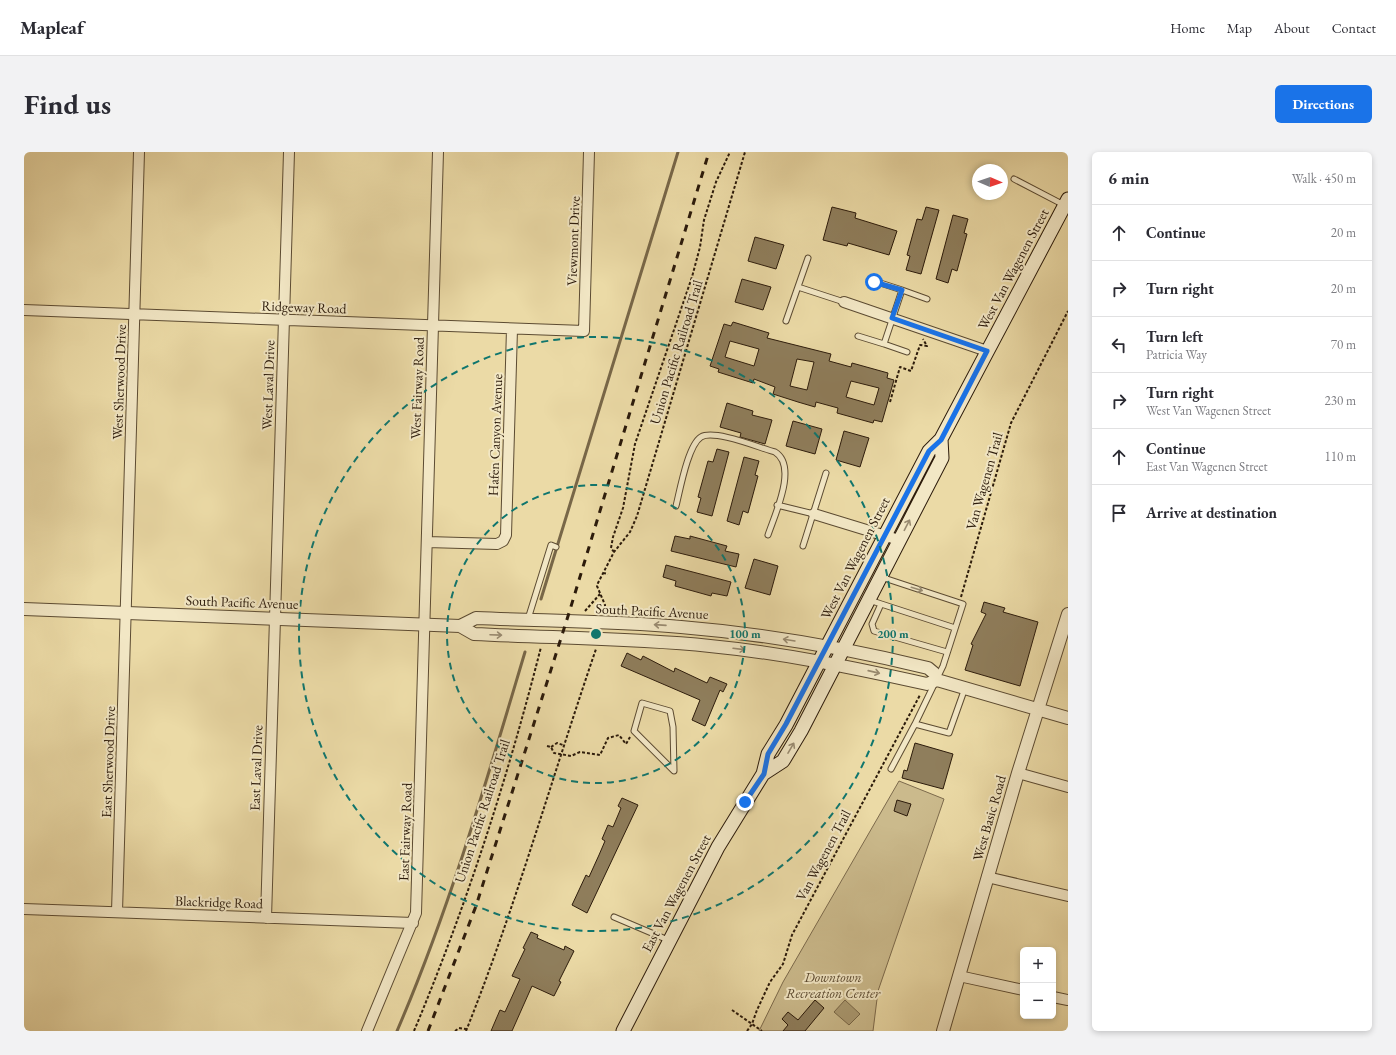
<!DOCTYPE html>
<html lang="en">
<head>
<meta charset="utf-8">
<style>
  :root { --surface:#fff; --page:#f2f2f3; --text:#2b2b33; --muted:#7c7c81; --line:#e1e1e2; --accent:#1a73e8 }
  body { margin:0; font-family:"EB Garamond",serif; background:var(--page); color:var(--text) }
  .controls { position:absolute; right:12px; bottom:12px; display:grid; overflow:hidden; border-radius:6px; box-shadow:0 2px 6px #0003 }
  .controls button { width:36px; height:36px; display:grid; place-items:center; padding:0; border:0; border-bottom:1px solid var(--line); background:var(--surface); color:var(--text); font:20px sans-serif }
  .compass { position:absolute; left:948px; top:12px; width:36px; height:36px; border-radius:50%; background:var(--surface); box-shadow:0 2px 6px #0003; rotate:92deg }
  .stop { position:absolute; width:12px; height:12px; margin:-9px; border:3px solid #1a73e8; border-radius:50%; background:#fff }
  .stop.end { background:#1a73e8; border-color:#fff; box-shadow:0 1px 4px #0008 }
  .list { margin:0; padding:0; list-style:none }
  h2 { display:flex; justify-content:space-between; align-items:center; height:52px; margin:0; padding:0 16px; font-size:17px }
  h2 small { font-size:13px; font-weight:400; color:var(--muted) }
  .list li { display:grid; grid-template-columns:26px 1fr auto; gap:12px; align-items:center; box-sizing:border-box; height:56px; padding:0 16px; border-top:1px solid var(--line) }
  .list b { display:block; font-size:15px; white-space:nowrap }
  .list p { margin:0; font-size:13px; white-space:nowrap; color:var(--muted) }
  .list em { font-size:13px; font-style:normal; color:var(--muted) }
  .icon { flex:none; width:22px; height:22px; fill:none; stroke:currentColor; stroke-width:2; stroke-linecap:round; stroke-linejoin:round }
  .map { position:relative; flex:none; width:1044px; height:879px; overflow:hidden; border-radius:6px }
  header { display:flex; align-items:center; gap:24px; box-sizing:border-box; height:56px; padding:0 20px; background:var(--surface); border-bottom:1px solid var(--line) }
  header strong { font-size:19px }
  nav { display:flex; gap:22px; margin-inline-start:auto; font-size:14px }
  .intro { display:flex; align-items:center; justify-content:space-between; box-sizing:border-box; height:96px; padding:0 24px }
  h1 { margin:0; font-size:28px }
  .button { padding:10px 18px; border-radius:6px; background:var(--accent); color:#fff; font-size:14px; font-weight:700 }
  main { display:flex; gap:24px; padding:0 24px }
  aside { flex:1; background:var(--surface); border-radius:6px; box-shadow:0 2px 6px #0003 }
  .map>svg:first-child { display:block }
  .green { fill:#cbba8c; stroke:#7c6a4c }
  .water { fill:#aa9971; stroke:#786748 }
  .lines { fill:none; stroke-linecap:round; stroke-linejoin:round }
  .stream { stroke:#786748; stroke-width:3 }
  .building { fill:#8f7e5c; stroke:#2c1b0b; fill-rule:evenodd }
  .service-casing { stroke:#5c4b32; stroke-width:7 }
  .minor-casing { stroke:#5c4b32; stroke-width:12 }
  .tertiary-casing { stroke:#5c4b32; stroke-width:14 }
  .secondary-casing { stroke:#2c1b0b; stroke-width:15 }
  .path { stroke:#2c1b0b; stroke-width:2; stroke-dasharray:3 2; stroke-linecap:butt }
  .service { stroke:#f2e7c5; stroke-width:5 }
  .minor { stroke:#f2e7c5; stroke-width:10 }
  .tertiary { stroke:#f2e7c5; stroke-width:12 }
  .secondary { stroke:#f2e7c5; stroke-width:13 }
  .rail { stroke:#2c1b0b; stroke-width:3; stroke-dasharray:7 7; stroke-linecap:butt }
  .oneway { stroke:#998b71 }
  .route { stroke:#1a73e8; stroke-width:5 }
  .ring { fill:none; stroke:#0f766e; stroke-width:2; stroke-dasharray:7 5 }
  .labels { text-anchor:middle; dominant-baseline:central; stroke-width:4; stroke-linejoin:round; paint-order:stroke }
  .street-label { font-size:14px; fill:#2c1b0b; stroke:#f2e7c5 }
  .park-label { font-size:14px; font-style:italic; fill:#5c4b32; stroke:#f2e7c5 }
  .centre { fill:#0f766e; stroke:#f2e7c5; stroke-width:2 }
  .ring-label { font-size:12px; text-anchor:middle; font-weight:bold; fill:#0f766e; stroke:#f2e7c5; stroke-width:4; stroke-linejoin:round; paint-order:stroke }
</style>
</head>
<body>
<header>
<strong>Mapleaf</strong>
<nav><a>Home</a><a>Map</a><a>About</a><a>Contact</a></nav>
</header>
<div class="intro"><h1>Find us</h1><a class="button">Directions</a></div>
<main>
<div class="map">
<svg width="1044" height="879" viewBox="0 0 1044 879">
  <rect width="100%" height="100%" fill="#ebdaa6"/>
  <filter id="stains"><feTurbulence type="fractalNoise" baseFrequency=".005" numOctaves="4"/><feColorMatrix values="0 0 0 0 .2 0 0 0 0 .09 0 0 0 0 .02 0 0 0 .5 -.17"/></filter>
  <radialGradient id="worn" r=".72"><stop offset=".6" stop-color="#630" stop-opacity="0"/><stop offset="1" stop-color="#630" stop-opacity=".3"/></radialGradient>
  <!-- green -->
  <path class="green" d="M875,629L920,647L854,839L849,879H735L759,830Z"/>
  <!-- water -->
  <path class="water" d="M821,848L836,862L825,873L810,860Z"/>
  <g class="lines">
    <!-- stream -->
    <path class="stream" d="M517,447L654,0
      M373,879C426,756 463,627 501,500"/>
  </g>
  <!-- building -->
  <path class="building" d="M808,55L832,61L831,66L873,79L865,103L824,91L823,94L799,88Z
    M902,55L915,58L897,122L882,118L886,104L883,103L893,67L898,68Z
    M929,63L944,67L940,81L943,82L933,119L928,117L924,131L912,127Z
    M731,85L760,93L752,117L724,109Z
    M718,127L747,135L739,158L711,150Z
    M709,170L745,181L743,186L807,202L805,209L827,215L828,211L864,221L863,226L870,228L858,270L850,268L849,271L813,261L814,256L792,250L791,255L774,250L749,242L751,235L730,227L729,231L694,220L695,217L686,214L700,172L707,174ZM706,189L735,197L730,214L701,205ZM773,207L790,210L783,238L766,234ZM827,229L855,236L850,253L822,245Z
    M703,251L729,259L728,263L748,268L741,292L716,285L717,281L696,275Z
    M769,269L798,277L791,302L762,294Z
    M820,279L845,286L836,315L812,308Z
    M693,297L705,300L688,364L673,360L677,346L674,345L684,309L689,310Z
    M720,305L735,309L731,323L734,324L724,361L719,359L715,373L703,369Z
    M651,384L666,387V384L703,394L701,399L715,402L712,415L647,399Z
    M730,407L754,414L746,443L721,436Z
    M642,413L707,430L703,444L688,441L687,444L651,434L652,429L639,425Z
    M960,450L981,456L979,460L1014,470L996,534L941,518L949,493L947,492L962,462L957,460Z
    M603,501L617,508L619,504L650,520L651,516L683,531L686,525L703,532L699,540L696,538L681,574L668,568L676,548L597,514Z
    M891,591L929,602L919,637L878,626L880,618L883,619Z
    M598,646L614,653L563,761L548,753L562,723L565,725L575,703L581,689L578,687L584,673L589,675L597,656L594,654Z
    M873,648L887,652L883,664L870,659Z
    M507,780L514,783L513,786L540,798L541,794L550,799L535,829L537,830L530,844L508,834L488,879H467L476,858L481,860L496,827L488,824L501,797L499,796Z
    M791,848L800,856L781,879H759L764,873L758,867L764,860L774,868Z"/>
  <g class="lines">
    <!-- service casing -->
    <g class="service-casing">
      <path id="service" d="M990,27L1040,53
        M850,129L878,138
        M774,135L820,150
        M762,169L784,106
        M834,184L860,192
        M883,200L860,192L878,138L903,147
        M753,353L790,362
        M652,354C656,338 664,293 677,285C690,277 736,296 751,300C774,314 751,362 744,383
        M779,394L802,321
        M857,425L939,452L919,514L891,572
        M845,448L931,476
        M857,452L848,472L850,479L923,500
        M504,467L527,393L532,395
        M618,551L646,559L649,575L650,619L610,579Z
        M867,617L891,572L925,581L941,536
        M590,765L644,788"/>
    </g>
    <!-- minor casing -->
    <g class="minor-casing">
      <path id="minor" d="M820,150L963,199
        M0,158L560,179L565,0
        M790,362L875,388
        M403,390L473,392L479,389L482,383L488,177
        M994,621L1044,635
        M963,725L1044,744
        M0,757L389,771
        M93,760L115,0
        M242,766L265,0
        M935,824L999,838
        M1029,845L1044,848
        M343,879L392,761L414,0"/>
    </g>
    <!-- tertiary casing -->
    <g class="tertiary-casing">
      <path id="tertiary" d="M0,457L436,474L450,482C529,486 608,486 686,494C759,501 831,516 903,532L913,528L1044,566
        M436,474L452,466C520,469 589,469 657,475C741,482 822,496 904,516L910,521L913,528
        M919,879L994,621L1044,462"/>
    </g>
    <!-- secondary casing -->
    <g class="secondary-casing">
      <path id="secondary" d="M739,622L759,609L777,579L918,306L917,287
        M599,879L694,695L739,622L744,602L762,573L905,299L917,287L1044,47"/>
    </g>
    <!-- path -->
    <path class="path" d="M866,250L876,215L887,219L896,193L903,194L899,187
      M590,400L587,396L589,385L599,356L611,292L668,125L676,95L680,68L692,30L706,0
      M579,421L584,422
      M937,445L987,271L1044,159
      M561,459L576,442
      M581,460V453L573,434L574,431L590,400L606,380L613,364L721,0
      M523,594L527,595L530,601L547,604L556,600L576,603L584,586L595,583L602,592L606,585
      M527,595L533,591L539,593
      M708,858L738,879
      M390,879C442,755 484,625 517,495
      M431,879L435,876L442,877
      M442,879C492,754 528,625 572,497
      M723,879L728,872L733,858L746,830L759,812L768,783L896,543"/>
    <!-- service -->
    <use href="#service" class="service"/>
    <!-- minor -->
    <use href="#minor" class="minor"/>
    <!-- tertiary -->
    <use href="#tertiary" class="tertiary"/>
    <!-- secondary -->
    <use href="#secondary" class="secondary"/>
    <!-- rail -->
    <path class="rail" d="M404,879L452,754L545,461L685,0"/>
  </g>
  <!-- one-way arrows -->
  <defs><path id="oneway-shaft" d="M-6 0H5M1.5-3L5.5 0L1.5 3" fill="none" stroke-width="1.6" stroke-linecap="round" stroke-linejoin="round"/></defs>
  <g class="oneway">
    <use href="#oneway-shaft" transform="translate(883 373) rotate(-63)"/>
    <use href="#oneway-shaft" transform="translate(893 437) rotate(17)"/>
    <use href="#oneway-shaft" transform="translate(636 473) rotate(-176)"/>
    <use href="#oneway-shaft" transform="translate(472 483) rotate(2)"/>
    <use href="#oneway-shaft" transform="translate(765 488) rotate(-171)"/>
    <use href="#oneway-shaft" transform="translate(715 497) rotate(7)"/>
    <use href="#oneway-shaft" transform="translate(850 520) rotate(13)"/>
    <use href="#oneway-shaft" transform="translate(767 596) rotate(-60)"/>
  </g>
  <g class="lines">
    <!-- route -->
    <path class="route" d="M721,650L740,622L744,602L762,572L905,299L917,288L963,199L868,166L878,138L850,130"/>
  </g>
  <!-- distance rings -->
  <g class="ring">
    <circle cx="572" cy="482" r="149"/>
    <circle cx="572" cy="482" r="297"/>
  </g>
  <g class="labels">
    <!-- street labels -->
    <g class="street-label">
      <text transform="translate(549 89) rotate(-88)">Viewmont Drive</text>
      <text transform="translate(989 117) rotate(-62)">West Van Wagenen Street</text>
      <text transform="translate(280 155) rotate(2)">Ridgeway Road</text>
      <text transform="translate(652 200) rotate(-73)">Union Pacific Railroad Trail</text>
      <text transform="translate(95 230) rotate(-88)">West Sherwood Drive</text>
      <text transform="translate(244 233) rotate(-88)">West Laval Drive</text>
      <text transform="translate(393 236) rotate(-88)">West Fairway Road</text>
      <text transform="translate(471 283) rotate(-88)">Hafen Canyon Avenue</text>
      <text transform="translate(960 329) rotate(-74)">Van Wagenen Trail</text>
      <text transform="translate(831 406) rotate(-63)">West Van Wagenen Street</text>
      <text transform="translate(218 450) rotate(2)">South Pacific Avenue</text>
      <text transform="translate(628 459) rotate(3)">South Pacific Avenue</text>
      <text transform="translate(84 610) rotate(-88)">East Sherwood Drive</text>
      <text transform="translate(232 616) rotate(-88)">East Laval Drive</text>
      <text transform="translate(458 659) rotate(-72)">Union Pacific Railroad Trail</text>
      <text transform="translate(965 666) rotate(-74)">West Basic Road</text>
      <text transform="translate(381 680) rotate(-88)">East Fairway Road</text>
      <text transform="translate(799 703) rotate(-62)">Van Wagenen Trail</text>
      <text transform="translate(652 741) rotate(-62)">East Van Wagenen Street</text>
      <text transform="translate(195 750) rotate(2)">Blackridge Road</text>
    </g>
    <!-- park labels -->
    <g class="park-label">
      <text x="809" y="825">Downtown<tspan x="809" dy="16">Recreation Center</tspan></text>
    </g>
  </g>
  <circle cx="572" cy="482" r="6" class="centre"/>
  <g class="ring-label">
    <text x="721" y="486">100 m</text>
    <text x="869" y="486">200 m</text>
  </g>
  <rect width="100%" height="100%" filter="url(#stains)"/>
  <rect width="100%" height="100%" fill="url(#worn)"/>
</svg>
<div class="controls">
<button>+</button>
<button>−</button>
</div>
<svg class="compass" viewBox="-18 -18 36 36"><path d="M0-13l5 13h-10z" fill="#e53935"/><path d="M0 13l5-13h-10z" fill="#7c7c81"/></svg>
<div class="stop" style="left:850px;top:130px"></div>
<div class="stop end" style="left:721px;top:650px"></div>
</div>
<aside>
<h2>6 min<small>Walk · 450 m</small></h2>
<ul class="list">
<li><svg class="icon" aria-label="ahead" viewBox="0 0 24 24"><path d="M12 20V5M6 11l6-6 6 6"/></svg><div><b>Continue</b></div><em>20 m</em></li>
<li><svg class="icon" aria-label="right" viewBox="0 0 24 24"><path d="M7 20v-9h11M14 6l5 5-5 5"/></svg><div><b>Turn right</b></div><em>20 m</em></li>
<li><svg class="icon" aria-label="left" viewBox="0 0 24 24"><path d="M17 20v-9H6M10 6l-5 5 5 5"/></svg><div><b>Turn left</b><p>Patricia Way</p></div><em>70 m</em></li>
<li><svg class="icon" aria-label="right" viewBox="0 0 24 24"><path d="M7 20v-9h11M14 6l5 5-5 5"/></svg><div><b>Turn right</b><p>West Van Wagenen Street</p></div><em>230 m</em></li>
<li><svg class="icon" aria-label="ahead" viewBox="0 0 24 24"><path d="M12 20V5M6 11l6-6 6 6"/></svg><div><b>Continue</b><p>East Van Wagenen Street</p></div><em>110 m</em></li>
<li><svg class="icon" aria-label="arrive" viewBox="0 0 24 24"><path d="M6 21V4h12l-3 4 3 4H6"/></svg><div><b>Arrive at destination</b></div></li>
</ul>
</aside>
</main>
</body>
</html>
